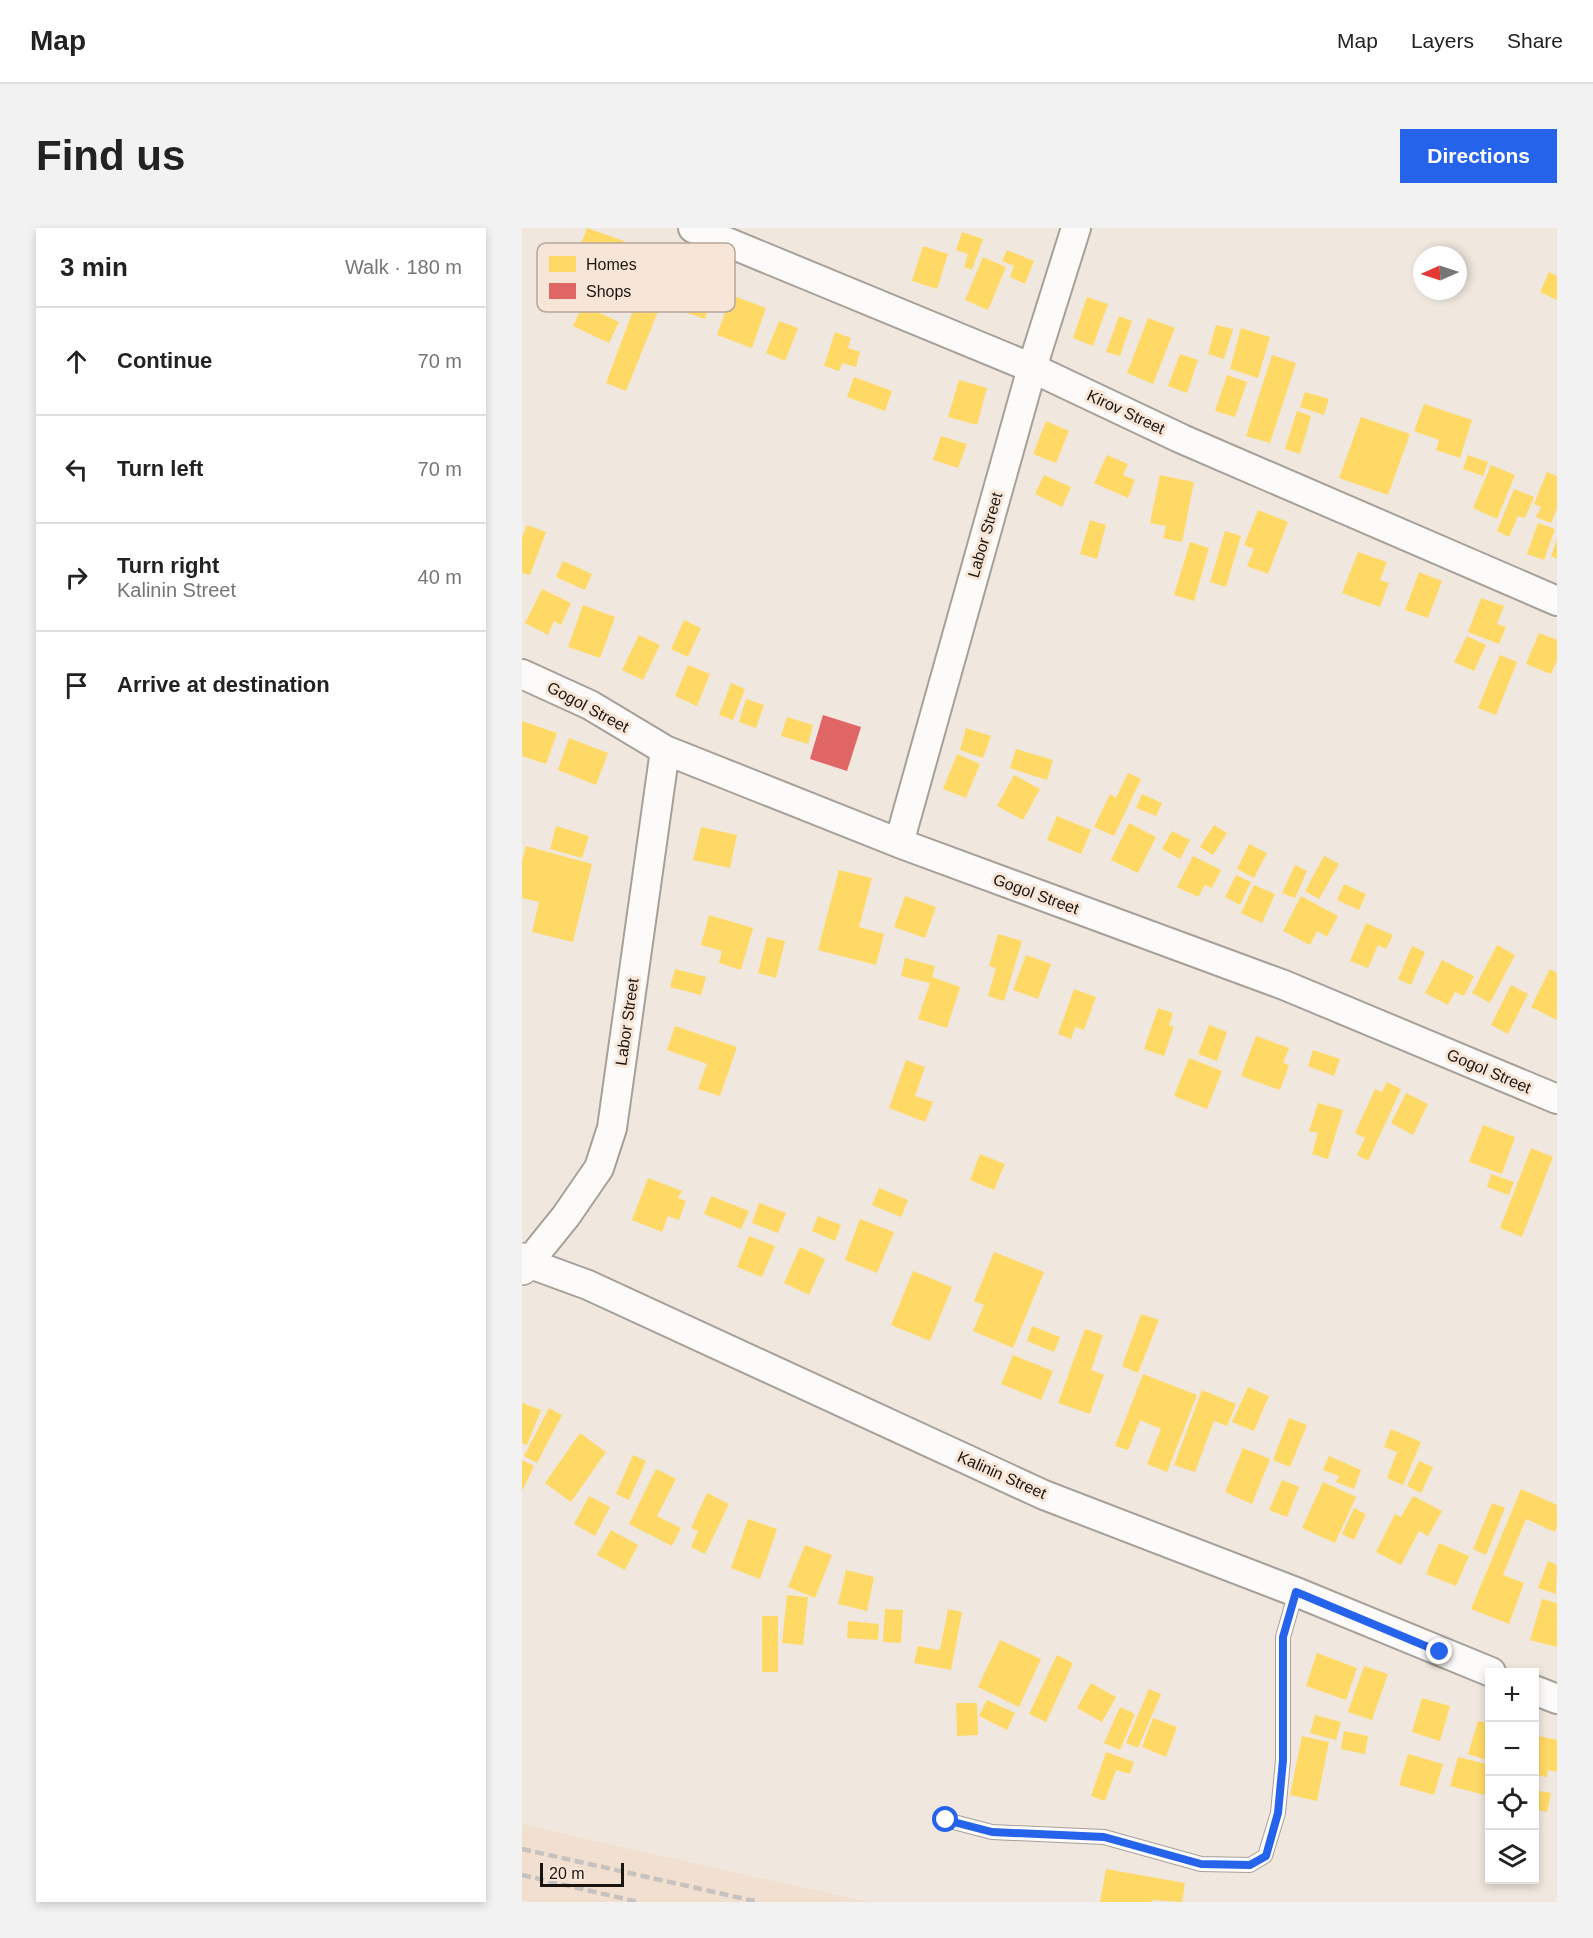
<!DOCTYPE html>
<html lang="en">
<head>
<meta charset="utf-8">
<style>
  :root { --surface:#fff; --page:#f2f2f2; --text:#222; --muted:#767676; --line:#e0e0e0; --accent:#2563eb }
  body { margin:0; font-family:Arial,sans-serif; background:var(--page); color:var(--text) }
  .controls { position:absolute; right:18px; bottom:18px; display:grid; overflow:hidden; border-radius:0px; box-shadow:0 3px 9px #0003 }
  .controls button { width:54px; height:54px; display:grid; place-items:center; padding:0; border:0; border-bottom:2px solid var(--line); background:var(--surface); color:var(--text); font:30px sans-serif }
  .compass { position:absolute; left:891px; top:18px; width:54px; height:54px; border-radius:50%; background:var(--surface); box-shadow:0 3px 9px #0003; rotate:267deg }
  .scale { position:absolute; left:18px; bottom:15px; width:84px; box-sizing:border-box; padding-left:6px; border:3px solid #1b1510; border-top:0; font-size:16px; line-height:21px; white-space:nowrap; color:#1b1510; -webkit-text-stroke:4px #f7e6d7; paint-order:stroke }
  .stop { position:absolute; width:18px; height:18px; margin:-14px; border:4px solid #2563eb; border-radius:50%; background:#fff }
  .stop.end { background:#2563eb; border-color:#fff; box-shadow:0 2px 6px #0008 }
  .list { margin:0; padding:0; list-style:none }
  h2 { display:flex; justify-content:space-between; align-items:center; height:78px; margin:0; padding:0 24px; font-size:26px }
  h2 small { font-size:20px; font-weight:400; color:var(--muted) }
  .list li { display:grid; grid-template-columns:39px 1fr auto; gap:18px; align-items:center; box-sizing:border-box; height:108px; padding:0 24px; border-top:2px solid var(--line) }
  .list b { display:block; font-size:22px; white-space:nowrap }
  .list p { margin:0; font-size:20px; white-space:nowrap; color:var(--muted) }
  .list em { font-size:20px; font-style:normal; color:var(--muted) }
  .icon { flex:none; width:33px; height:33px; fill:none; stroke:currentColor; stroke-width:2; stroke-linecap:round; stroke-linejoin:round }
  .map { position:relative; flex:none; width:1035px; height:1674px; overflow:hidden; border-radius:0px }
  header { display:flex; align-items:center; gap:36px; box-sizing:border-box; height:84px; padding:0 30px; background:var(--surface); border-bottom:2px solid var(--line) }
  header strong { font-size:28px }
  nav { display:flex; gap:33px; margin-inline-start:auto; font-size:21px }
  .intro { display:flex; align-items:center; justify-content:space-between; box-sizing:border-box; height:144px; padding:0 36px }
  h1 { margin:0; font-size:42px }
  .button { padding:15px 27px; border-radius:0px; background:var(--accent); color:#fff; font-size:21px; font-weight:700 }
  main { display:flex; gap:36px; padding:0 36px }
  aside { flex:1; background:var(--surface); border-radius:0px; box-shadow:0 3px 9px #0003 }
  .map>svg:first-child { display:block }
  .built { fill:#f1dfd0 }
  .homes { fill:#ffd966 }
  .shops { fill:#e06666 }
  .lines { fill:none; stroke-linecap:round; stroke-linejoin:round }
  .lane-casing { stroke:#a7a099; stroke-width:16 }
  .street-casing { stroke:#a7a099; stroke-width:32 }
  .secondary-casing { stroke:#a7a099; stroke-width:36 }
  .lane { stroke:#fdfbfa; stroke-width:14 }
  .street { stroke:#fdfbfa; stroke-width:28 }
  .secondary { stroke:#fdfbfa; stroke-width:33 }
  .rail { stroke:#c5c2bf; stroke-width:4.5; stroke-dasharray:9 4.5; stroke-linecap:butt }
  .route { stroke:#2563eb; stroke-width:8 }
  .labels { text-anchor:middle; dominant-baseline:central; stroke-width:6; stroke-linejoin:round; paint-order:stroke }
  .street-label { font-size:16px; fill:#1b1510; stroke:#f7e6d7 }
  .key { fill:#f7e6d7; stroke:#b5a79b; stroke-width:1.5 }
  .key-label { font-size:16px; fill:#1b1510 }
</style>
</head>
<body>
<header>
<strong>Map</strong>
<nav><a>Map</a><a>Layers</a><a>Share</a></nav>
</header>
<div class="intro"><h1>Find us</h1><a class="button">Directions</a></div>
<main>
<aside>
<h2>3 min<small>Walk · 180 m</small></h2>
<ul class="list">
<li><svg class="icon" aria-label="ahead" viewBox="0 0 24 24"><path d="M12 20V5M6 11l6-6 6 6"/></svg><div><b>Continue</b></div><em>70 m</em></li>
<li><svg class="icon" aria-label="left" viewBox="0 0 24 24"><path d="M17 20v-9H6M10 6l-5 5 5 5"/></svg><div><b>Turn left</b></div><em>70 m</em></li>
<li><svg class="icon" aria-label="right" viewBox="0 0 24 24"><path d="M7 20v-9h11M14 6l5 5-5 5"/></svg><div><b>Turn right</b><p>Kalinin Street</p></div><em>40 m</em></li>
<li><svg class="icon" aria-label="arrive" viewBox="0 0 24 24"><path d="M6 21V4h12l-3 4 3 4H6"/></svg><div><b>Arrive at destination</b></div></li>
</ul>
</aside>
<div class="map">
<svg width="1035" height="1674" viewBox="0 0 1035 1674">
  <rect width="100%" height="100%" fill="#f0e7de"/>
  <!-- built -->
  <path class="built" d="M0,1596L94,1618L346,1674H9L0,1672Z"/>
  <!-- homes -->
  <path class="homes" d="M65,0L102,13L84,61L47,48Z
    M440,4L461,11L450,42L442,39L446,26L434,22Z
    M401,18L426,26L415,61L390,53Z
    M485,22L512,33L503,56L488,49L492,38L480,33Z
    M461,29L484,39L466,82L443,72Z
    M127,40L193,63L183,91L139,76L104,163L84,155Z
    M1027,44L1035,48V72L1018,64Z
    M209,67L244,80L230,120L195,107Z
    M565,69L586,76L571,118L551,110Z
    M61,77L97,94L87,115L51,98Z
    M597,88L610,93L598,128L584,124Z
    M626,90L653,100L631,156L605,145Z
    M257,93L276,100L263,133L244,125Z
    M694,97L711,101L702,131L686,126Z
    M719,100L748,109L736,150L708,141Z
    M313,104L329,110L326,120L338,124L334,139L320,135L317,143L302,138Z
    M658,126L676,132L665,165L646,158Z
    M750,127L774,135L748,215L724,208Z
    M705,147L725,154L713,189L693,183Z
    M332,149L370,163L363,183L325,169Z
    M437,152L465,160L455,197L426,189Z
    M783,164L807,171L802,187L778,179Z
    M902,176L950,192L938,230L914,222L917,212L892,203Z
    M775,183L789,188L778,226L763,221Z
    M839,189L888,206L866,267L817,250Z
    M524,193L547,203L534,235L511,226Z
    M419,208L445,216L436,240L411,232Z
    M585,227L606,236L601,247L613,252L606,270L572,255Z
    M946,227L966,234L961,248L941,241Z
    M969,237L993,247L975,291L951,280Z
    M1025,244L1035,248V280L1029,295L1014,289L1019,279L1012,276Z
    M522,247L549,259L540,279L513,266Z
    M638,247L672,254L660,314L641,310L644,298L628,295Z
    M992,261L1012,269L1003,290L996,288L987,309L975,303Z
    M736,282L766,294L746,346L725,338L732,321L722,317Z
    M568,292L584,297L575,331L558,326Z
    M1016,295L1033,301L1022,332L1005,326Z
    M5,297L24,304L8,347L0,345V310Z
    M703,303L719,308L704,359L688,354Z
    M1035,311V331L1029,328Z
    M668,314L687,320L672,373L652,367Z
    M836,324L865,334L858,352L867,355L858,379L820,365Z
    M41,333L70,346L63,362L34,349Z
    M897,344L920,353L906,390L883,382Z
    M20,361L49,375L39,397L32,393L26,407L3,395Z
    M959,370L982,378L975,396L984,399L977,416L946,404Z
    M61,377L93,389L78,430L46,419Z
    M162,392L179,400L166,429L149,421Z
    M1017,405L1035,412V432L1029,446L1004,436Z
    M117,407L138,417L121,452L100,442Z
    M945,408L964,417L952,443L932,434Z
    M978,427L995,434L974,487L956,480Z
    M166,437L188,446L175,478L153,468Z
    M209,455L223,461L211,492L197,487Z
    M224,471L242,477L234,500L217,494Z
    M265,489L291,497L286,516L259,508Z
    M0,493L35,505L24,536L0,528Z
    M444,500L469,508L461,530L438,522Z
    M47,510L86,525L74,557L36,542Z
    M494,521L531,532L525,552L488,540Z
    M435,526L458,536L444,570L421,561Z
    M606,545L619,551L592,608L572,599L588,566L594,570Z
    M492,547L518,561L501,592L475,578Z
    M620,566L640,575L634,588L614,580Z
    M535,588L569,602L559,626L525,612Z
    M607,595L634,609L616,645L589,632Z
    M692,597L705,605L691,627L678,619Z
    M34,598L67,608L60,630L28,621Z
    M179,599L215,607L208,640L171,632Z
    M650,603L668,612L658,631L640,621Z
    M727,616L745,625L732,650L715,641Z
    M4,618L70,636L51,714L10,704L17,674L0,670V633Z
    M671,628L699,642L690,660L683,657L676,669L655,659Z
    M802,628L817,636L797,671L783,663Z
    M773,637L785,643L773,670L760,665Z
    M317,642L350,650L337,699L362,706L354,737L296,722Z
    M714,647L729,654L718,677L703,669Z
    M822,656L844,666L837,682L815,672Z
    M732,657L753,666L740,695L719,685Z
    M383,668L414,679L403,710L372,699Z
    M779,668L816,688L805,709L795,703L788,717L761,703Z
    M187,687L231,700L219,742L197,735L200,723L179,717Z
    M844,695L871,707L864,721L856,717L846,740L828,733Z
    M476,706L500,713L482,773L466,768L474,740L467,738Z
    M245,709L263,713L254,750L236,745Z
    M975,717L993,727L968,775L950,765Z
    M890,718L903,724L889,757L876,751Z
    M504,727L529,736L516,771L491,762Z
    M383,730L413,738L410,749L438,759L425,800L396,791L408,755L379,748Z
    M920,732L952,748L942,768L933,764L926,777L903,765Z
    M153,741L184,749L179,767L148,759Z
    M1028,741L1035,745V792L1009,779Z
    M989,757L1006,766L986,806L969,797Z
    M552,761L574,769L562,802L553,799L549,811L536,806Z
    M636,780L651,785L647,797L652,799L642,828L622,821Z
    M687,797L705,804L695,833L676,826Z
    M153,798L215,819L198,868L176,861L185,836L145,822Z
    M734,808L767,820L761,835L767,837L758,862L719,848Z
    M791,822L818,831L812,848L786,838Z
    M667,830L700,843L685,881L652,868Z
    M384,832L403,839L393,868L411,874L403,894L367,880Z
    M865,854L879,861L846,933L835,927L843,910L833,905L853,861L860,864Z
    M884,865L906,876L891,907L869,895Z
    M796,875L821,882L806,931L790,926L796,905L787,903Z
    M961,897L993,909L980,946L947,934Z
    M1009,920L1031,929L1000,1009L978,1000Z
    M458,926L483,936L472,962L448,952Z
    M969,946L992,954L987,967L965,959Z
    M126,950L160,963L156,970L164,973L157,992L146,988L140,1004L110,992Z
    M357,960L386,972L379,989L350,977Z
    M189,968L227,983L219,1001L182,986Z
    M237,975L264,985L256,1005L230,995Z
    M296,988L319,997L313,1013L290,1003Z
    M338,991L372,1004L355,1045L323,1032Z
    M227,1008L253,1018L240,1049L215,1039Z
    M278,1019L303,1031L287,1067L262,1055Z
    M472,1024L522,1044L491,1120L451,1103L462,1077L452,1073Z
    M391,1043L430,1059L408,1113L369,1097Z
    M619,1086L637,1092L616,1145L600,1138Z
    M510,1098L538,1109L532,1124L505,1113Z
    M563,1101L581,1107L569,1142L582,1147L568,1186L536,1175Z
    M491,1127L531,1143L519,1172L479,1156Z
    M621,1146L675,1167L645,1244L625,1236L639,1201L618,1192L606,1222L593,1218Z
    M726,1159L747,1168L732,1203L710,1194Z
    M680,1162L714,1176L705,1198L692,1193L673,1244L652,1237Z
    M0,1175L19,1182L5,1217L0,1215Z
    M27,1180L40,1187L15,1235L2,1228Z
    M767,1190L785,1197L768,1239L751,1232Z
    M869,1201L899,1214L881,1257L865,1250L875,1224L862,1219Z
    M58,1205L84,1224L49,1274L23,1255Z
    M721,1220L748,1231L730,1276L703,1264Z
    M111,1227L124,1233L107,1272L94,1266Z
    M807,1228L839,1242L832,1261L814,1254L817,1248L801,1242Z
    M0,1232L12,1238L0,1263Z
    M897,1233L911,1239L899,1265L885,1258Z
    M134,1241L154,1251L135,1288L159,1300L150,1318L107,1296Z
    M760,1252L777,1259L765,1289L747,1282Z
    M801,1254L834,1269L813,1315L780,1300Z
    M999,1261L1035,1277V1298L1033,1304L1004,1291L981,1347L1002,1355L987,1396L949,1381Z
    M185,1265L207,1276L183,1326L169,1319L176,1303L169,1300Z
    M67,1268L88,1279L73,1308L52,1296Z
    M891,1268L920,1283L906,1308L897,1303L879,1337L854,1324L873,1286L879,1289Z
    M970,1275L983,1280L964,1327L951,1321Z
    M832,1280L844,1286L832,1312L820,1306Z
    M226,1291L255,1301L238,1351L209,1340Z
    M89,1302L116,1317L103,1342L75,1327Z
    M917,1315L947,1328L934,1358L904,1346Z
    M283,1317L310,1327L293,1370L266,1359Z
    M1026,1333L1035,1337L1034,1366L1016,1360Z
    M324,1342L352,1349L345,1383L316,1376Z
    M265,1367L286,1369L281,1417L260,1415Z
    M1020,1371L1035,1375V1419L1008,1412Z
    M363,1381L381,1382L379,1415L361,1414Z
    M426,1381L440,1384L429,1442L392,1435L396,1418L418,1422Z
    M240,1388H256V1444H240Z
    M326,1393L357,1396L356,1412L325,1410Z
    M478,1412L519,1431L497,1479L456,1459Z
    M795,1425L835,1440L824,1472L784,1458Z
    M535,1427L551,1435L524,1494L507,1486Z
    M842,1438L866,1446L850,1492L826,1484Z
    M569,1455L594,1469L580,1494L555,1480Z
    M627,1461L639,1466L616,1520L604,1515Z
    M900,1470L928,1478L918,1513L890,1504Z
    M465,1472L493,1485L485,1502L457,1488Z
    M434,1475H455L456,1507L435,1508Z
    M598,1479L613,1486L598,1522L582,1515Z
    M793,1487L819,1494L814,1512L788,1505Z
    M631,1490L655,1499L644,1529L620,1519Z
    M956,1493L968,1496V1533L946,1526Z
    M822,1503L846,1508L843,1526L819,1521Z
    M1012,1507L1035,1512V1544L1026,1542L1025,1549L1012,1547Z
    M780,1508L807,1514L795,1573L768,1567Z
    M584,1524L612,1534L608,1546L594,1542L583,1573L569,1568Z
    M886,1526L921,1536L912,1567L877,1557Z
    M936,1529L968,1537V1551L963,1567L928,1558Z
    M1012,1562L1029,1565L1025,1584L1012,1581Z
    M584,1641L663,1655L660,1674L630,1672L629,1674H578Z"/>
  <!-- shops -->
  <path class="shops" d="M301,487L339,499L325,543L288,531Z"/>
  <g class="lines">
    <!-- lane casing -->
    <g class="lane-casing">
      <path id="lane" d="M424,1592L470,1604L582,1609L679,1636L728,1637L743,1628L756,1585L761,1532V1409L774,1364"/>
    </g>
    <!-- street casing -->
    <g class="street-casing">
      <path id="street" d="M171,0L510,140L660,211L1035,373
        M0,446L68,477L143,522L377,615L762,757L1035,871
        M143,522L90,900L77,940L44,988L6,1035L66,1057L522,1267L774,1364L969,1444
        M377,615L510,140L554,0
        M1012,1462L1035,1471"/>
    </g>
    <!-- secondary casing -->
    <g class="secondary-casing">
      <path id="secondary" d="M0,1032L6,1035L0,1040"/>
    </g>
    <!-- lane -->
    <use href="#lane" class="lane"/>
    <!-- street -->
    <use href="#street" class="street"/>
    <!-- secondary -->
    <use href="#secondary" class="secondary"/>
    <!-- rail -->
    <path class="rail" d="M0,1621L237,1674
      M0,1647L116,1674"/>
  </g>
  <g class="lines">
    <!-- route -->
    <path class="route" d="M424,1592L470,1604L582,1609L679,1636L728,1637L744,1628L756,1585L761,1532V1409L774,1364L918,1424"/>
  </g>
  <g class="labels">
    <!-- street labels -->
    <g class="street-label">
      <text transform="translate(604 184) rotate(25)">Kirov Street</text>
      <text transform="translate(463 307) rotate(-74)">Labor Street</text>
      <text transform="translate(66 479) rotate(28)">Gogol Street</text>
      <text transform="translate(514 666) rotate(20)">Gogol Street</text>
      <text transform="translate(105 794) rotate(-82)">Labor Street</text>
      <text transform="translate(967 843) rotate(23)">Gogol Street</text>
      <text transform="translate(480 1247) rotate(24)">Kalinin Street</text>
    </g>
  </g>
  <!-- legend -->
  <rect x="15" y="15" width="198" height="69" rx="9" class="key"/>
  <rect x="27" y="28" width="27" height="16" fill="#ffd966"/>
  <rect x="27" y="55" width="27" height="16" fill="#e06666"/>
  <g class="key-label">
    <text x="64" y="42">Homes</text>
    <text x="64" y="69">Shops</text>
  </g>
</svg>
<div class="controls">
<button>+</button>
<button>−</button>
<button><svg class="icon" aria-label="locate" viewBox="0 0 24 24"><circle cx="12" cy="12" r="6"/><path d="M12 2v4M12 18v4M2 12h4M18 12h4"/></svg></button>
<button><svg class="icon" aria-label="layers" viewBox="0 0 24 24"><path d="M12 4l9 5-9 5-9-5zM3 14l9 5 9-5"/></svg></button>
</div>
<svg class="compass" viewBox="-18 -18 36 36"><path d="M0-13l5 13h-10z" fill="#e53935"/><path d="M0 13l5-13h-10z" fill="#767676"/></svg>
<div class="scale">20 m</div>
<div class="stop" style="left:424px;top:1592px"></div>
<div class="stop end" style="left:918px;top:1424px"></div>
</div>
</main>
</body>
</html>
